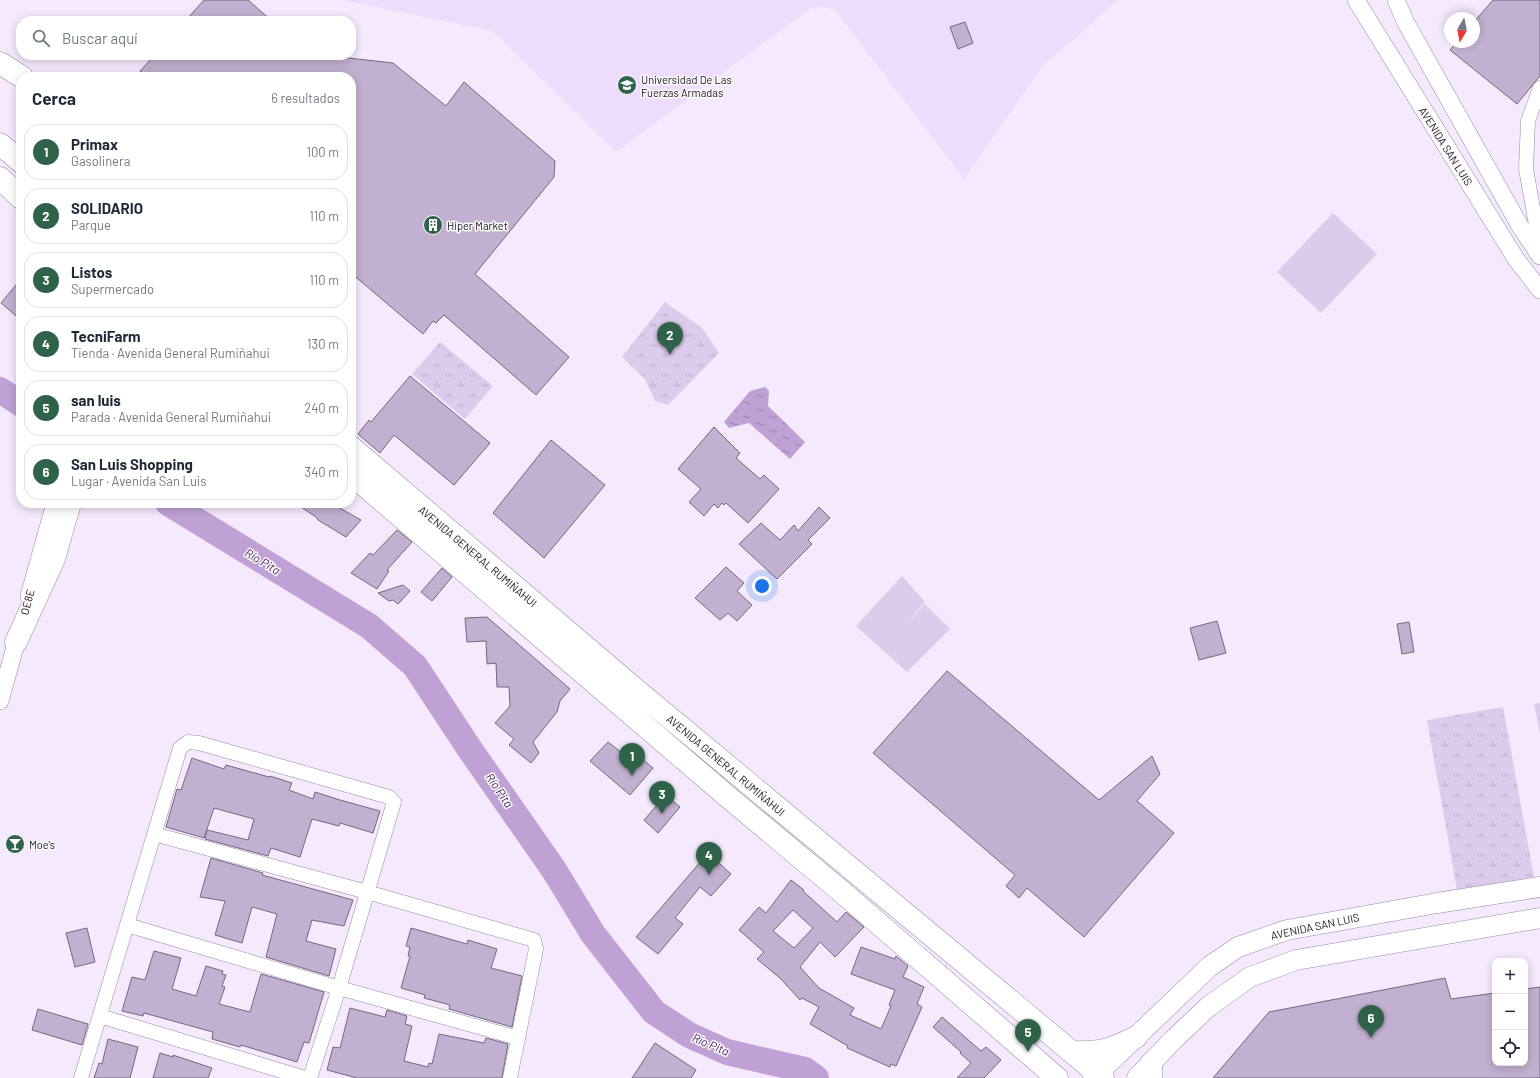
<!DOCTYPE html>
<html lang="es">
<head>
<meta charset="utf-8">
<style>
  :root { --surface:#fff; --page:#f2f2f3; --text:#1f2937; --muted:#747a83; --line:#e0e1e3; --accent:#2e6349 }
  body { margin:0; font-family:Barlow,sans-serif; background:var(--page); color:var(--text) }
  .controls { position:absolute; right:12px; bottom:12px; display:grid; overflow:hidden; border-radius:8px; box-shadow:0 2px 10px #0003 }
  .controls button { width:36px; height:36px; display:grid; place-items:center; padding:0; border:0; border-bottom:1px solid var(--line); background:var(--surface); color:var(--text); font:20px sans-serif }
  .compass { position:absolute; left:1444px; top:12px; width:36px; height:36px; border-radius:50%; background:var(--surface); box-shadow:0 2px 10px #0003; rotate:190deg }
  .you { position:absolute; left:762px; top:586px; width:14px; height:14px; margin:-10px; border:3px solid #fff; border-radius:50%; background:#1a73e8; box-shadow:0 0 0 6px #1a73e833 }
  .badge { display:grid; place-items:center; width:26px; height:26px; border-radius:50%; background:var(--accent); color:#fff; font-size:13px; font-weight:700 }
  .pin { position:absolute; translate:-50% -33px; filter:drop-shadow(0 1px 2px #0008) }
  .pin::after { content:''; position:absolute; top:21px; width:14px; height:12px; background:inherit; clip-path:polygon(0 0,100% 0,50% 100%) }
  .list { margin:0; padding:0; list-style:none }
  h2 { display:flex; justify-content:space-between; align-items:center; height:52px; margin:0; padding:0 16px; font-size:17px }
  h2 small { font-size:13px; font-weight:400; color:var(--muted) }
  .list li { display:grid; grid-template-columns:26px 1fr auto; gap:12px; align-items:center; box-sizing:border-box; height:56px; margin:0 8px 8px; padding:0 8px; border:1px solid var(--line); border-radius:16px }
  .list b { display:block; font-size:15px; white-space:nowrap }
  .list p { margin:0; font-size:13px; white-space:nowrap; color:var(--muted) }
  .list em { font-size:13px; font-style:normal; color:var(--muted) }
  .icon { flex:none; width:22px; height:22px; fill:none; stroke:currentColor; stroke-width:2; stroke-linecap:round; stroke-linejoin:round }
  .map { position:relative; flex:none; width:1540px; height:1078px; overflow:hidden }
  .search { position:absolute; background:var(--surface); box-shadow:0 2px 10px #0003; left:16px; top:16px; width:340px; height:44px; display:flex; align-items:center; gap:10px; box-sizing:border-box; padding:0 14px; border-radius:16px; color:var(--muted); font-size:15px }
  .panel { position:absolute; background:var(--surface); box-shadow:0 2px 10px #0003; left:16px; top:72px; width:340px; height:436px; border-radius:16px }
  .map>svg:first-child { display:block }
  .built { fill:#eddcfb }
  .grass { fill:url(#grass-tufts) }
  .pitch { fill:#ddcbec }
  .water { fill:url(#water-ripples) }
  .lines { fill:none; stroke-linecap:round; stroke-linejoin:round }
  .river { stroke:#bfa1d6; stroke-width:26 }
  .building { fill:#c1b0cf; stroke:#766783; fill-rule:evenodd }
  .minor-casing { stroke:#9989a6; stroke-width:15 }
  .tertiary-casing { stroke:#9989a6; stroke-width:18 }
  .secondary-casing { stroke:#9989a6; stroke-width:21 }
  .trunk-casing { stroke:#9989a6; stroke-width:23 }
  .minor { stroke:#fff; stroke-width:14 }
  .tertiary { stroke:#fff; stroke-width:17 }
  .secondary { stroke:#fff; stroke-width:20 }
  .trunk { stroke:#fff; stroke-width:22 }
  .labels { text-anchor:middle; dominant-baseline:central; stroke-width:3; stroke-linejoin:round; paint-order:stroke }
  .poi-label { font-size:11px; fill:#1b1520; stroke:#fbfbfb; text-anchor:start }
  .street-label { font-size:11px; fill:#1b1520; stroke:#fbfbfb }
  .water-label { font-size:12px; font-style:italic; fill:#4a2463; stroke:#fbfbfb }
</style>
</head>
<body>
<div class="map">
<svg width="1540" height="1078" viewBox="0 0 1540 1078">
  <defs>
    <pattern id="grass-tufts" width="24" height="20" patternUnits="userSpaceOnUse"><rect width="24" height="20" fill="#ddcbec"/><path d="M3 7l-1-3M5 7V3M7 7l1-3M15 17l-1-3M17 17v-4M19 17l1-3" fill="none" stroke="#bdadca"/></pattern>
    <pattern id="water-ripples" width="26" height="14" patternUnits="userSpaceOnUse"><rect width="26" height="14" fill="#bfa1d6"/><path d="M2 4q2-2 4 0t4 0M15 11q2-2 4 0t4 0" fill="none" stroke="#9a82ad"/></pattern>
  </defs>
  <rect width="100%" height="100%" fill="#f4e9fd"/>
  <!-- built -->
  <path class="built" d="M342,0H1118L1043,66L964,179L834,9L814,6L616,152L493,31Z"/>
  <!-- grass -->
  <path class="grass" d="M665,302L702,328L719,353L668,405L655,401L645,379L622,357Z
    M440,342L493,386L465,419L412,374Z
    M1503,707L1534,877L1457,890L1427,720Z"/>
  <!-- pitch -->
  <path class="pitch" d="M1333,213L1377,254L1321,313L1277,272Z
    M902,576L925,602L907,623L925,604L950,629L907,672L856,626Z
    M1540,703V734L1534,704Z"/>
  <!-- water -->
  <path class="water" d="M765,387L769,391L768,406L805,442L790,459L749,423L729,428L724,422L750,391Z"/>
  <g class="lines">
    <!-- river -->
    <path class="river" d="M0,390L21,404
      M168,503L369,626L415,666L471,751L554,870L593,934L654,1012L689,1035L727,1052L805,1070L816,1078"/>
  </g>
  <!-- building -->
  <path class="building" d="M204,0H248L272,21H185Z
    M1493,0H1540V76L1517,104L1450,50L1457,42H1474V22Z
    M965,22L973,43L958,49L950,27Z
    M155,55H322L393,63L446,106L464,82L555,161L554,177L475,274L569,357L536,395L444,315L436,323L433,321L423,334L351,273V77H148L140,71Z
    M21,279V320L1,303Z
    M410,376L490,443L454,485L394,435L380,453L358,434L369,420L371,422Z
    M714,427L740,453L736,458L760,479L764,475L779,489L748,523L726,503L724,505L722,503L718,508L714,504L704,516L689,502L701,489L678,469Z
    M551,440L605,485L544,558L493,513Z
    M295,503H331L361,520L346,537L318,520L316,517Z
    M819,507L830,518L808,540L812,544L777,579L739,544L761,523L780,540L794,525L798,531Z
    M397,530L412,542L387,570L389,571L377,589L351,573L370,553L373,555Z
    M726,567L744,583L737,591L752,605L737,621L728,613L720,620L695,598Z
    M442,568L452,577L432,601L421,592Z
    M403,585L410,591L398,604L393,600L389,601L378,593Z
    M487,617L570,689L560,701L557,712L533,742L539,753L531,763L509,745L514,739L495,723L510,706L509,687H497L496,663L487,664L486,641L467,642L465,618Z
    M1217,621L1226,653L1199,660L1190,628Z
    M1409,622L1414,652L1402,654L1397,624Z
    M947,671L1099,800L1152,756L1160,774L1137,801L1174,833L1084,937L1027,888L1019,898L1006,886L1015,875L873,753Z
    M608,742L631,760L636,754L653,768L630,795L590,761Z
    M192,758L224,769L226,765L269,777L270,776L292,783L289,790L313,799L315,792L340,800L380,811L373,833L340,823L339,826L312,819L300,857L271,848L268,856L205,839L207,830L248,840L254,819L214,808L204,838L166,827L177,789L181,790Z
    M666,795L680,807L658,833L644,820Z
    M708,853L731,874L711,896L700,887L675,918L683,924L658,954L636,937Z
    M211,858L263,873L262,875L353,900L344,926L312,920L306,941L336,949L329,976L266,957L277,914L252,907L242,943L215,935L225,901L200,897Z
    M791,880L804,890L803,891L837,922L846,912L864,927L835,957L820,942L800,967L819,988L854,1008L850,1015L881,1029L891,1006L889,1005L895,990L851,974L861,947L895,959L896,956L908,966L903,977L924,987L917,1004L922,1007L896,1066L891,1064L890,1067L847,1048L848,1046L810,1024L819,1007L802,998L800,1000L781,979L757,959L764,952L739,930L759,907L766,913ZM793,910L813,928L794,948L773,931Z
    M87,928L95,962L75,967L66,933Z
    M411,928L467,944L468,940L497,949L491,968L522,976L512,1027L449,1009L450,1005L424,998L425,995L401,988L410,956H408L410,947L406,946Z
    M154,951L181,958L172,989L196,996L206,966L223,971L222,974L226,975L222,986L225,987L219,1004L250,1012L261,974L324,992L309,1043L304,1042L297,1062L241,1045L240,1047L212,1039L213,1032L144,1013L143,1016L122,1011L132,977L145,980Z
    M1445,978L1451,999L1495,993V1063H1525V989L1540,987V1078H1213L1269,1012Z
    M350,1008L385,1017L387,1010L407,1016L405,1024L412,1026L404,1061L428,1067L429,1063L432,1064L439,1034L484,1043L486,1038L508,1044L502,1078H357L327,1070L333,1047L340,1048Z
    M38,1009L88,1024L82,1045L32,1030Z
    M942,1017L981,1051L986,1047L1001,1060L984,1078H957L971,1063L960,1053L961,1052L933,1027Z
    M108,1039L138,1047L130,1078H94L99,1063L102,1064Z
    M655,1043L696,1070L691,1078H632Z
    M160,1053L173,1057V1055L212,1068L208,1078H153Z"/>
  <g class="lines">
    <!-- minor casing -->
    <g class="minor-casing">
      <path id="minor" d="M1540,88L1528,121L1526,169L1540,247
        M154,834L367,892L534,940L536,949L510,1078
        M127,925L339,988L518,1038
        M100,1016L305,1078
        M81,1078L180,748L188,742L199,743L389,797L394,802L339,988L310,1078"/>
    </g>
    <!-- tertiary casing -->
    <g class="tertiary-casing">
      <path id="tertiary" d="M1356,0L1516,259L1540,290
        M1396,0L1406,23L1520,226L1540,256
        M29,596L55,503
        M0,701L20,629"/>
    </g>
    <!-- secondary casing -->
    <g class="secondary-casing">
      <path id="secondary" d="M1093,1078L1210,966L1238,947L1287,930L1437,903L1540,887
        M1137,1078L1173,1040L1208,1007L1250,977L1296,960L1540,918"/>
    </g>
    <!-- trunk casing -->
    <g class="trunk-casing">
      <path id="trunk" d="M0,63L22,77
        M0,144L21,162
        M0,178L21,198
        M351,447L634,688L1103,1078
        M351,474L728,797L842,892L1057,1078
        M16,642L54,559L70,503
        M1073,1052C1101,1053 1111,1050 1136,1037
        M1151,1064V1078"/>
    </g>
    <!-- minor -->
    <use href="#minor" class="minor"/>
    <!-- tertiary -->
    <use href="#tertiary" class="tertiary"/>
    <!-- secondary -->
    <use href="#secondary" class="secondary"/>
    <!-- trunk -->
    <use href="#trunk" class="trunk"/>
  </g>
  <!-- icons -->
  <defs>
    <g id="university-disc" transform="scale(1)"><circle r="9.5" fill="#2e6349" stroke="#fbfbfb"/><path d="M0-5L7-2L0 1L-7-2ZM-4 1L0 2.5L4 1V4Q0 6-4 4Z" fill="#fff"/></g>
    <g id="building-disc" transform="scale(1)"><circle r="9.5" fill="#2e6349" stroke="#fbfbfb"/><path d="M-4-6H4V6H1V3H-1V6H-4ZM-2.5-4.3h1.7v1.8h-1.7ZM.8-4.3h1.7v1.8H.8ZM-2.5-1h1.7V.8h-1.7ZM.8-1h1.7V.8H.8Z" fill="#fff"/></g>
    <g id="bar-disc" transform="scale(1)"><circle r="9.5" fill="#2e6349" stroke="#fbfbfb"/><path d="M-6-5H6L.8 .8V4.5H3.5V6h-7V4.5H-.8V.8Z" fill="#fff"/></g>
  </defs>
  <g fill-rule="evenodd">
    <use href="#university-disc" x="627" y="85"/>
    <use href="#building-disc" x="433" y="225"/>
    <use href="#bar-disc" x="15" y="844"/>
  </g>
  <g class="labels">
    <!-- poi labels -->
    <g class="poi-label">
      <text x="641" y="79">Universidad De Las<tspan x="641" dy="13">Fuerzas Armadas</tspan></text>
      <text x="447" y="225">Hiper Market</text>
      <text x="29" y="844">Moe's</text>
    </g>
    <!-- street labels -->
    <g class="street-label">
      <text transform="translate(1446 146) rotate(58)">AVENIDA SAN LUIS</text>
      <text transform="translate(478 556) rotate(40)">AVENIDA GENERAL RUMIÑAHUI</text>
      <text transform="translate(27 602) rotate(-75)">OE8E</text>
      <text transform="translate(726 765) rotate(40)">AVENIDA GENERAL RUMIÑAHUI</text>
      <text transform="translate(1315 926) rotate(-12)">AVENIDA SAN LUIS</text>
    </g>
    <!-- water labels -->
    <g class="water-label">
      <text transform="translate(263 561) rotate(31)">Río Pita</text>
      <text transform="translate(500 790) rotate(56)">Río Pita</text>
      <text transform="translate(711 1044) rotate(23)">Río Pita</text>
    </g>
  </g>
</svg>
<div class="controls">
<button>+</button>
<button>−</button>
<button><svg class="icon" aria-label="locate" viewBox="0 0 24 24"><circle cx="12" cy="12" r="6"/><path d="M12 2v4M12 18v4M2 12h4M18 12h4"/></svg></button>
</div>
<svg class="compass" viewBox="-18 -18 36 36"><path d="M0-13l5 13h-10z" fill="#e53935"/><path d="M0 13l5-13h-10z" fill="#747a83"/></svg>
<div class="you"></div>
<div class="pin badge" style="left:632px;top:776px">1</div>
<div class="pin badge" style="left:670px;top:355px">2</div>
<div class="pin badge" style="left:662px;top:814px">3</div>
<div class="pin badge" style="left:709px;top:875px">4</div>
<div class="pin badge" style="left:1028px;top:1052px">5</div>
<div class="pin badge" style="left:1371px;top:1038px">6</div>
<div class="search"><svg class="icon" aria-label="search" viewBox="0 0 24 24"><circle cx="10" cy="10" r="6"/><path d="M15 15l6 6"/></svg>Buscar aquí</div>
<section class="panel">
<h2>Cerca<small>6 resultados</small></h2>
<ul class="list">
<li><span class="badge">1</span><div><b>Primax</b><p>Gasolinera</p></div><em>100 m</em></li>
<li><span class="badge">2</span><div><b>SOLIDARIO</b><p>Parque</p></div><em>110 m</em></li>
<li><span class="badge">3</span><div><b>Listos</b><p>Supermercado</p></div><em>110 m</em></li>
<li><span class="badge">4</span><div><b>TecniFarm</b><p>Tienda · Avenida General Rumiñahui</p></div><em>130 m</em></li>
<li><span class="badge">5</span><div><b>san luis</b><p>Parada · Avenida General Rumiñahui</p></div><em>240 m</em></li>
<li><span class="badge">6</span><div><b>San Luis Shopping</b><p>Lugar · Avenida San Luis</p></div><em>340 m</em></li>
</ul>
</section>
</div>
</body>
</html>
